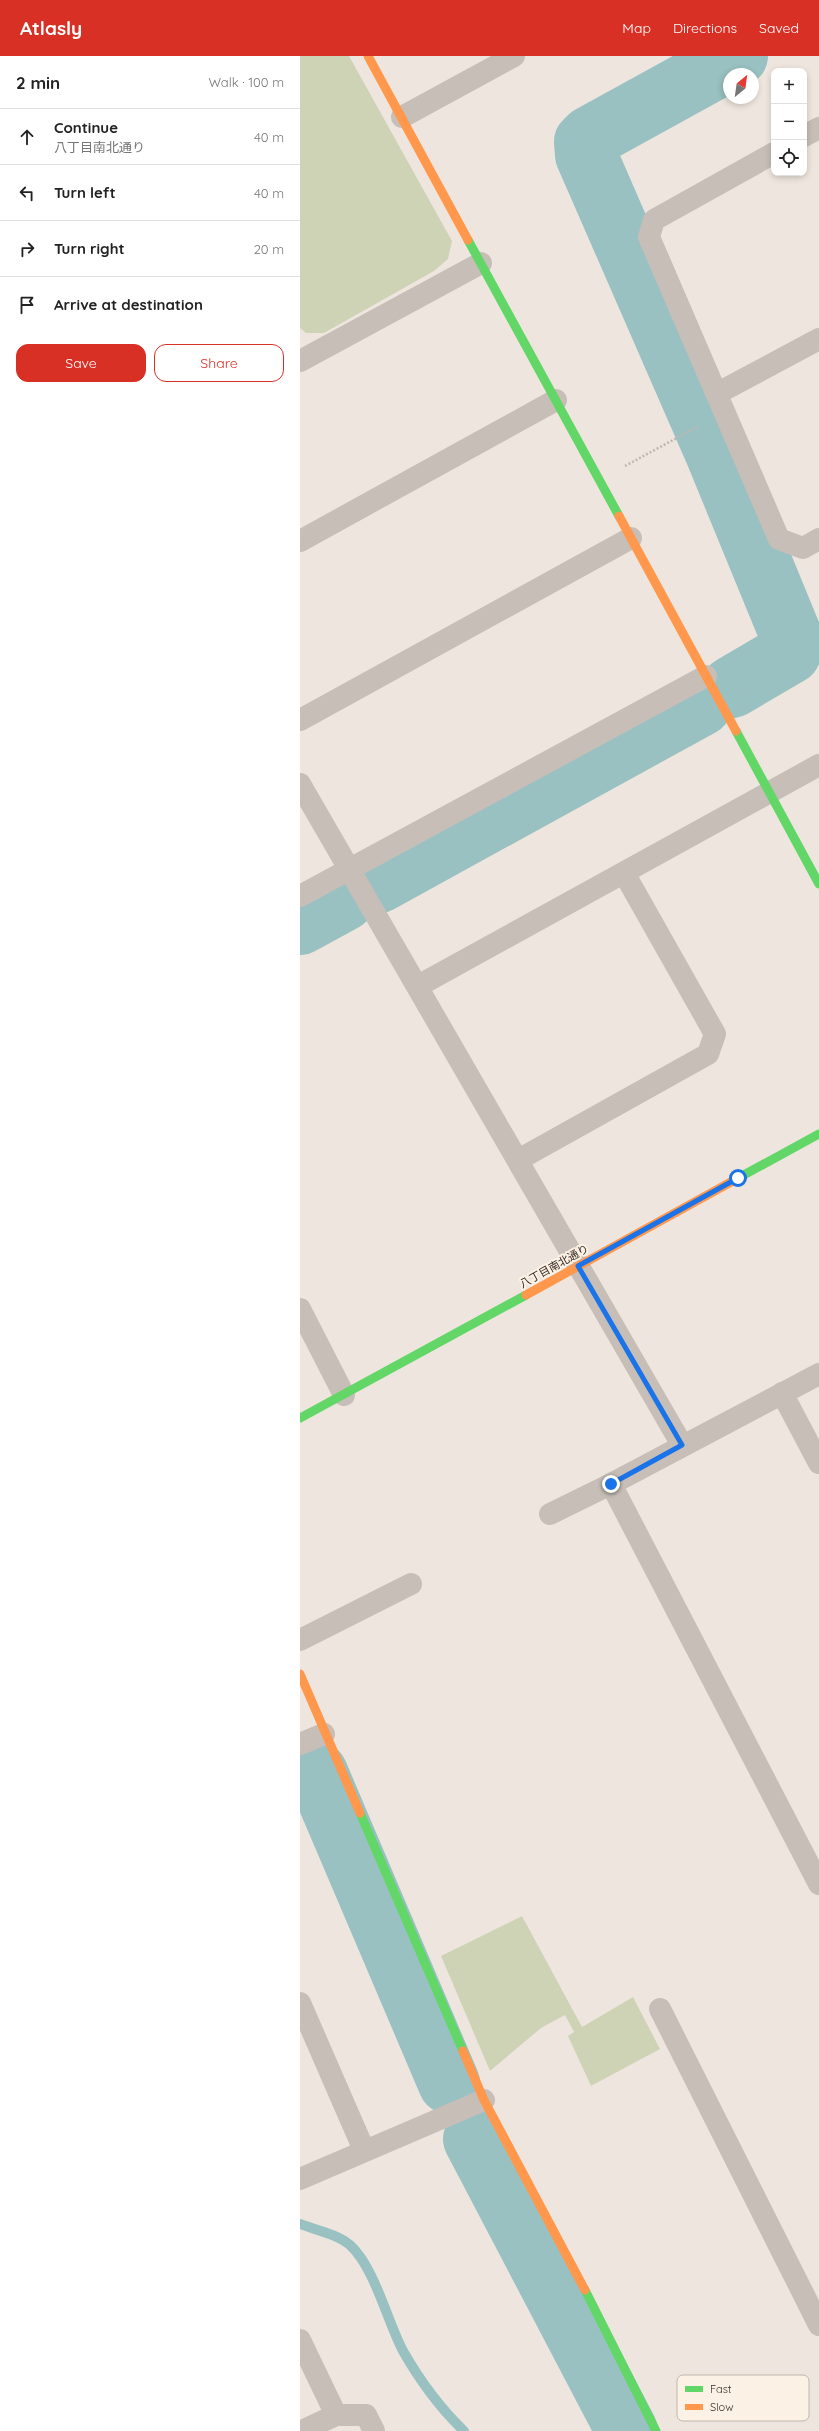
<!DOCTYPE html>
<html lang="en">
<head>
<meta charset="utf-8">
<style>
  :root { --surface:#fff; --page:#f6f6f6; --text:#222; --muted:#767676; --line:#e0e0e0; --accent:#d93025 }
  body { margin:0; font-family:Quicksand,"Noto Sans JP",sans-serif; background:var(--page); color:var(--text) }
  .controls { position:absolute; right:12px; top:12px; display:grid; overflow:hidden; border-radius:8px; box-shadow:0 2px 6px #0003 }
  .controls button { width:36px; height:36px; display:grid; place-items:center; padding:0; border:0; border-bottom:1px solid var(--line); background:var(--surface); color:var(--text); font:20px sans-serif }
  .compass { position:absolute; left:423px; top:12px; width:36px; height:36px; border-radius:50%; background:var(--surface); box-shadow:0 2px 6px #0003; rotate:29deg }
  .stop { position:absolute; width:12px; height:12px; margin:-9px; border:3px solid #1a73e8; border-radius:50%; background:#fff }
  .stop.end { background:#1a73e8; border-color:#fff; box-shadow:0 1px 4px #0008 }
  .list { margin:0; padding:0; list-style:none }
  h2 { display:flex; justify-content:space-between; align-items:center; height:52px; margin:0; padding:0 16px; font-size:17px }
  h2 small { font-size:13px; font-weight:400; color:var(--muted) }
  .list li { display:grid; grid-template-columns:26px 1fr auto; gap:12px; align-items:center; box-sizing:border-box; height:56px; padding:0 16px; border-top:1px solid var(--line) }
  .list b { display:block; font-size:15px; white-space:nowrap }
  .list p { margin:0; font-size:13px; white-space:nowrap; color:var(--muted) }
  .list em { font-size:13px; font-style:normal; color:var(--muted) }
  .actions { display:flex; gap:8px; padding:12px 16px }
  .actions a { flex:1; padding:9px 0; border:1px solid var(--accent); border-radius:12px; text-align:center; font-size:14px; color:var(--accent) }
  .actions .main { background:var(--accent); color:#fff }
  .icon { flex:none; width:22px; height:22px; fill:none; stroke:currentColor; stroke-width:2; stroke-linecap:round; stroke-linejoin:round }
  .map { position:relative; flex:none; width:519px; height:2375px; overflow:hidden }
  header { display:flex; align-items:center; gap:24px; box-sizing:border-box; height:56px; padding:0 20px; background:var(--accent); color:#fff }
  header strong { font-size:19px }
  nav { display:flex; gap:22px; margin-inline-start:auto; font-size:14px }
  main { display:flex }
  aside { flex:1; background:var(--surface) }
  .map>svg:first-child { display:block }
  .green { fill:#cfd3b6 }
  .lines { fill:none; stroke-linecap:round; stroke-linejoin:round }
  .stream { stroke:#99c1c1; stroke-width:10 }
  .river { stroke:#99c1c1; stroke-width:62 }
  .path { stroke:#bfb7b0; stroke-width:2.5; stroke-dasharray:2 2; stroke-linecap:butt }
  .street { stroke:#c6beb7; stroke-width:22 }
  .fast { stroke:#63d668; stroke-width:9 }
  .slow { stroke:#ff974d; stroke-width:9 }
  .route { stroke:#1a73e8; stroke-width:5 }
  .labels { text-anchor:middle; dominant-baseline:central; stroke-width:4; stroke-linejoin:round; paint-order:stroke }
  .street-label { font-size:11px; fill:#372b25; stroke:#fbf1e4 }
  .key { fill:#fbf1e4; stroke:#c0b6ab; stroke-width:1 }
  .key-label { font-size:11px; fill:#372b25 }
</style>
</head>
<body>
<header>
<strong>Atlasly</strong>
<nav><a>Map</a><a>Directions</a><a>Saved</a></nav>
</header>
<main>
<aside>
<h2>2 min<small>Walk · 100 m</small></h2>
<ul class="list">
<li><svg class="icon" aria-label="ahead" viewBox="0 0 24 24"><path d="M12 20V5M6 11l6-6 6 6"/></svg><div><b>Continue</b><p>八丁目南北通り</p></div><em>40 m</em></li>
<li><svg class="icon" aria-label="left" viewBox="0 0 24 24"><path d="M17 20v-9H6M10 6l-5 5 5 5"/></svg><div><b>Turn left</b></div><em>40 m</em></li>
<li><svg class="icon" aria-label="right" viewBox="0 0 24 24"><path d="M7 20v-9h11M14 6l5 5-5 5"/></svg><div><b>Turn right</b></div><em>20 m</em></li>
<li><svg class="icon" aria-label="arrive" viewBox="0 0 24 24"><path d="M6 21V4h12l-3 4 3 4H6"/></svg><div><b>Arrive at destination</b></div></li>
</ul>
<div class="actions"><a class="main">Save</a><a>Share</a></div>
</aside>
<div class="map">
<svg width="519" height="2375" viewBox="0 0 519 2375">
  <rect width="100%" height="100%" fill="#eee6de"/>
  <!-- green -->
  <path class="green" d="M0,0H49L152,185L148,203L134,215L24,277H6L0,272Z
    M222,1860L282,1971L333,1941L360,1993L291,2030L268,1980L274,1976L265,1959L241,1972L190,2015L141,1900Z"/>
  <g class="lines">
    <!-- stream -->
    <path class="stream" d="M0,2168C16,2174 37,2178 50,2189C75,2212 87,2265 103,2295C119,2323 141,2353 164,2375"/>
    <!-- river -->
    <path class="river" d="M432,631L490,597L494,587L416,397L286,99L285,86L290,81L437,0
      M79,826L401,649
      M0,868L44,844
      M17,1717L149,2027
      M174,2083L327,2375"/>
    <!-- path -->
    <path class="path" d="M325,410L399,370"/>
    <!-- street -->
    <path class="street" d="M102,61L214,0
      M504,80L519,72
      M474,97L354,164L349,181L479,483L503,492L519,483
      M0,305L181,207
      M418,337L519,283
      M0,485L256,344
      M0,664L331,482
      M0,728L382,1389
      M0,840L406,620
      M118,930L519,709
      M218,1104L408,998L415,978L324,817
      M0,1253L44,1339
      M519,1318L311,1428L519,1828
      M482,1337L519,1407
      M250,1458L311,1428
      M0,1584L111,1528
      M0,1688L24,1678
      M0,1947L64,2094
      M360,1953L519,2269
      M0,2123L184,2044
      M0,2284L36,2359
      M2,2375L36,2359H66L74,2375"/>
    <!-- fast -->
    <path class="fast" d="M168,184L319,460
      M436,675L519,828
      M440,1121L519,1078
      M0,1362L226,1239
      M60,1757L163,1995
      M285,2234L356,2375"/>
    <!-- slow -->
    <path class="slow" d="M68,0L168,184
      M319,460L436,675
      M226,1239L440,1121
      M0,1618L60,1757
      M163,1995L184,2044L285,2234"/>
  </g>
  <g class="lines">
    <!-- route -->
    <path class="route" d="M311,1428L382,1389L278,1210L438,1122"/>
  </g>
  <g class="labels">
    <!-- street labels -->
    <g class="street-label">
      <text transform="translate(254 1210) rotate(-29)">八丁目南北通り</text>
    </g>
  </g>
  <!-- legend -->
  <rect x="377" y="2319" width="132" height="46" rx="6" class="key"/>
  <rect x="385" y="2330" width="18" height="6" fill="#63d668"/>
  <rect x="385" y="2348" width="18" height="6" fill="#ff974d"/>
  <g class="key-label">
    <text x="410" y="2337">Fast</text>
    <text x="410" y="2355">Slow</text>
  </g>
</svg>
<div class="controls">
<button>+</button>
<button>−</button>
<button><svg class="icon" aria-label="locate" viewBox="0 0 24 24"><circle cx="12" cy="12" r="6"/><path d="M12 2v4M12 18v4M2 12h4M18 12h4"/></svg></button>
</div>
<svg class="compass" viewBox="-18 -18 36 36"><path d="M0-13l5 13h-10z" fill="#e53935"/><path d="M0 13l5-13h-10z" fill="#767676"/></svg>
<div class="stop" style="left:438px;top:1122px"></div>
<div class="stop end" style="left:311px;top:1428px"></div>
</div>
</main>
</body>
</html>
